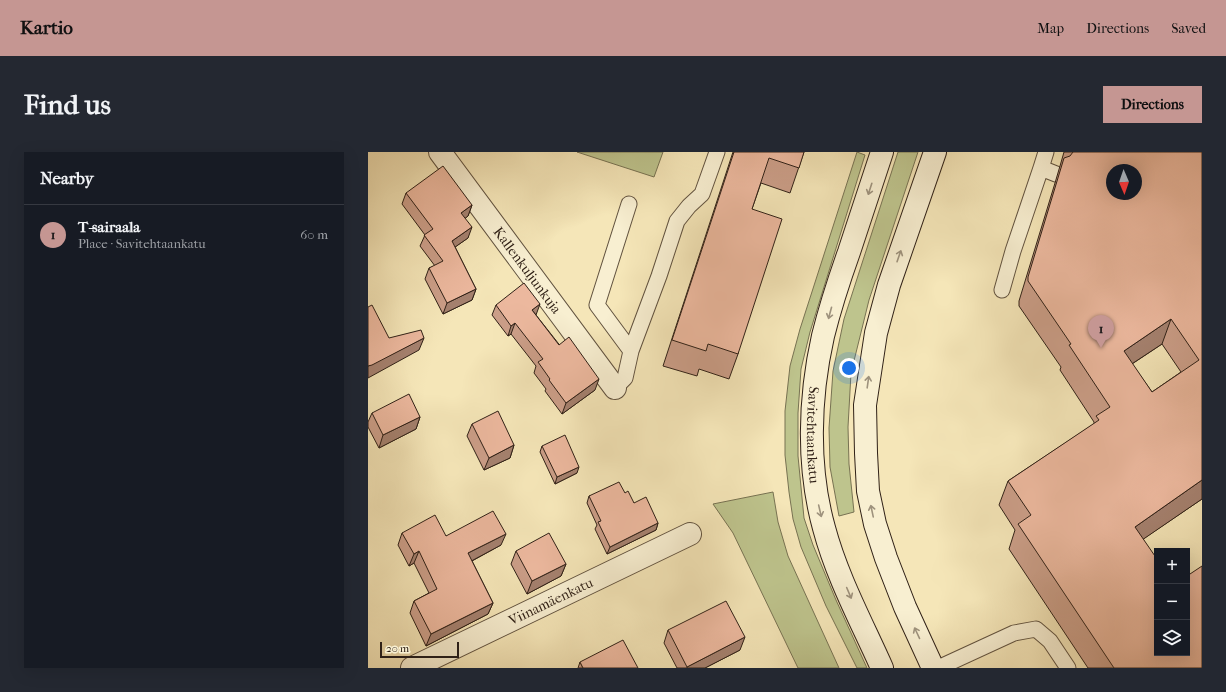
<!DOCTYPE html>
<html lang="en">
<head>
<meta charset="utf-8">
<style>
  :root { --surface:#171b24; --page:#242831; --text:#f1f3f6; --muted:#9ea1a6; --line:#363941; --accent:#c59692 }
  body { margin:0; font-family:"IM FELL French Canon",serif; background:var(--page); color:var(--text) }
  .controls { position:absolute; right:12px; bottom:12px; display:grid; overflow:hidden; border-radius:0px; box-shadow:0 4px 16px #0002 }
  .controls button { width:36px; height:36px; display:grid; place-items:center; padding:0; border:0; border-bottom:1px solid var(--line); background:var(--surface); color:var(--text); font:20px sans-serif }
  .compass { position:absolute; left:738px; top:12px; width:36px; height:36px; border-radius:50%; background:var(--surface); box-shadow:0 4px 16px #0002; rotate:178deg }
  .scale { position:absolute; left:12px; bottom:10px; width:79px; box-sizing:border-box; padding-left:4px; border:2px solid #302117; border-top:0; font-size:11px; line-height:14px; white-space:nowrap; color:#302117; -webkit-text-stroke:3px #f8efd1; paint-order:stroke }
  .you { position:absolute; left:481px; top:216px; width:14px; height:14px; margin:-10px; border:3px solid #fff; border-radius:50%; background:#1a73e8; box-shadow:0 0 0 6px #1a73e833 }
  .badge { display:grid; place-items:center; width:26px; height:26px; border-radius:50%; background:var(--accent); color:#111; font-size:13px; font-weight:700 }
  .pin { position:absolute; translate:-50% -33px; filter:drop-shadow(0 1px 2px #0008) }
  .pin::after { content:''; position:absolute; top:21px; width:14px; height:12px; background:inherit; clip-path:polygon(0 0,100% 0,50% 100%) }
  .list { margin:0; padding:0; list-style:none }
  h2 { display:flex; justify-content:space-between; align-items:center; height:52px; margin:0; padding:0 16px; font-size:17px }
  h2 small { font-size:13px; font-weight:400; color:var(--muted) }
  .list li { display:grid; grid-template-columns:26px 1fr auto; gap:12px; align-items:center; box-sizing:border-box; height:60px; padding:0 16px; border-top:1px solid var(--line) }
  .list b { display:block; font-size:15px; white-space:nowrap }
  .list p { margin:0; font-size:13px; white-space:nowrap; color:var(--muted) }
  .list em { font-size:13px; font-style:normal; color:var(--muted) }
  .icon { flex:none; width:22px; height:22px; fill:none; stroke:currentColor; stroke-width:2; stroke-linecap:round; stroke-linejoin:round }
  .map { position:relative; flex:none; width:834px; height:516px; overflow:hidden; border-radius:0px }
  header { display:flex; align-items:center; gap:24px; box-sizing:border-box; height:56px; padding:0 20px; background:var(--accent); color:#111 }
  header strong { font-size:19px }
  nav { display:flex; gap:22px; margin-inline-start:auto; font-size:14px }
  .intro { display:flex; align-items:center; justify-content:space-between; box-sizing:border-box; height:96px; padding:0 24px }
  h1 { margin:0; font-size:28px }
  .button { padding:10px 18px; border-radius:0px; background:var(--accent); color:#111; font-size:14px; font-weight:700 }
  main { display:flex; gap:24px; padding:0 24px }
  aside { flex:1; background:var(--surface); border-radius:0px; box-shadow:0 4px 16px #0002 }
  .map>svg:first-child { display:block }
  .green { fill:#bec48d; stroke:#777252 }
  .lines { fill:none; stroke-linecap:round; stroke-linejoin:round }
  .lane-casing { stroke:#61523f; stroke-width:17 }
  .street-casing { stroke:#61523f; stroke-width:24 }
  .secondary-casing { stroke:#302117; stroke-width:24 }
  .lane { stroke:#f8efd1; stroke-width:15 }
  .street { stroke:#f8efd1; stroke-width:22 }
  .secondary { stroke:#f8efd1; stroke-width:22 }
  .wall { fill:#cb9e88; stroke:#302117; fill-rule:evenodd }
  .shaded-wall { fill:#a5816f; stroke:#302117 }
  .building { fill:#ecb89e; stroke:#302117; fill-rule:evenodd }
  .oneway { stroke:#9e927d }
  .labels { text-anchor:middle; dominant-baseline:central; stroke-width:4; stroke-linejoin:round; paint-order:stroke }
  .street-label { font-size:14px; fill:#302117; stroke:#f8efd1 }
</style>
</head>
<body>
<header>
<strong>Kartio</strong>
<nav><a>Map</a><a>Directions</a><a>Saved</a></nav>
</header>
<div class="intro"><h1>Find us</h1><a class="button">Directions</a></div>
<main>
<aside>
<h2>Nearby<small></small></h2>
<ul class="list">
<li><span class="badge">1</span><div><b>T-sairaala</b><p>Place · Savitehtaankatu</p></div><em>60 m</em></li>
</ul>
</aside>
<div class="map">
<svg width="834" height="516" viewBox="0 0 834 516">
  <rect width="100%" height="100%" fill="#f5e6b8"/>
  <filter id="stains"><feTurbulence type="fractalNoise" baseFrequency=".005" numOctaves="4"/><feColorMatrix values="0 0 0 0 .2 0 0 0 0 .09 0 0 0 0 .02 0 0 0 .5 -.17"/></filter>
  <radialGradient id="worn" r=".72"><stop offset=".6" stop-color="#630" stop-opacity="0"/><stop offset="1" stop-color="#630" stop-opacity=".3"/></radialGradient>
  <!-- green -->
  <path class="green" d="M209,0H295L286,25Z
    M489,0L497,3L442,180L433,217L430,261V304L436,366L445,393L468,448L499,516H489L458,454L433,395L425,367L421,340L417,303V259L422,214L432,177Z
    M530,0H550L501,148L483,221L480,275L481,312L486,360L471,364L462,315L461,276L465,219L476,167Z
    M405,340L410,370L420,404L471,516H430L365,381L345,352Z"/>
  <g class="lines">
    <!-- lane casing -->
    <g class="lane-casing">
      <path id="lane" d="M673,16L688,22
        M261,52L229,153L263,199
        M634,138L645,99L673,16L678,0
        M247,236L257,226L263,199L291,124L309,69L321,54L334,42L349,0
        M570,516L646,481L668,477L682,489L700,516"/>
    </g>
    <!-- street casing -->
    <g class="street-casing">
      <g id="street">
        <path id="s1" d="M72,0L247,236"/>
        <path id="s2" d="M44,516L322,382"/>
      </g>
    </g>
    <!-- secondary casing -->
    <g class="secondary-casing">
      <g id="secondary">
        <path id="s3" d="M514,0C503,33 492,67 481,100C471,128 462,156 455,184C441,246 439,315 456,376C469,425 494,471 514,516"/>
        <path d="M565,516L537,455L518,406L507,372L500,339L498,301L497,253L508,181L521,133L567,0"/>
      </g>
    </g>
    <!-- lane -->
    <use href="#lane" class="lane"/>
    <!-- street -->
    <use href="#street" class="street"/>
    <!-- secondary -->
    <use href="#secondary" class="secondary"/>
  </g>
  <!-- wall -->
  <path class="wall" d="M365,0H436L422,41L393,31L384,57L370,202L361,227L331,217L329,224L295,214Z
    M696,0H834V347L775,387L834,516H720L641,397L647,378L631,353L640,329L726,272V270L692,218L693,215L651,154V149L687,31L692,14ZM794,192L813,220L784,240L764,212Z
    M38,41L104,53L100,64L97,66L100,86L87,95L108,137L104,148L75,162L57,127L61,116L67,114L52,94L57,83L34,52Z
    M128,153L168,163L227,238L194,262L177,239L178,237L166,221L168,214L143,182L140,184L124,163Z
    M4,261L52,265L48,277L11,296L0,275V270Z
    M104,272L146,293L142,306L116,318L99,284Z
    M174,294L209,321L187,332L172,300Z
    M257,341L266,351L290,371L288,378L239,402L227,377L229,373L219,351L221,344Z
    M34,381L78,384L133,393L104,409L125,451L120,462L58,494L42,461L46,449L61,441L46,411L41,414L30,393Z
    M148,399L198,412L193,424L159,442L143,412Z
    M300,478L372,498L337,516H309L296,491Z
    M212,510L215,516H210Z"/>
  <!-- shaded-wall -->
  <path class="shaded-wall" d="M104,53L100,64L90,72L93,61Z
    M104,75L100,86L80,100L84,89Z
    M108,137L104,148L75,162L79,151Z
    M172,152L168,163L164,158Z
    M803,167L794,192L747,223L756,199Z
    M147,171L143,182L140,184L143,174Z
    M56,186L51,198L0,226V214Z
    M231,227L227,238L194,262L198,251Z
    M52,265L48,277L11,296L15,283Z
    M146,293L142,306L116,318L121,306Z
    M211,315L209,321L187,332L189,325Z
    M834,328V347L758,399L767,375Z
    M290,371L288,378L239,402L242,395Z
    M138,382L133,393L96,413L100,401Z
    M51,399L46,411L41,414L46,402Z
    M198,412L193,424L159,442L164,429Z
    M125,451L120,462L58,494L63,482Z
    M377,485L372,498L337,516H319V515Z"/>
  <!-- building -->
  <path class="building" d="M366,0H436L431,16L401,6L384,57L414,67L370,202L340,192L338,199L304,188Z
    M705,0H834V328L767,375L789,407V501H819V424L834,414V516H746L650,372L663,363L640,329L731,268L728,264L742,255L701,193L703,192L660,129V125L696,6L702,4ZM744,18H768V42H744ZM803,167L831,208L784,240L756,199Z
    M75,14L104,53L93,61L104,75L84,89L108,137L79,151L61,116L75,109L56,83L65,77L38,41Z
    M156,131L172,152L164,158L191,193L201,185L231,227L198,251L181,228L182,227L170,210L175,207L147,171L143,174L128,153Z
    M4,153L21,186L53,178L56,186L4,213L0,214V155Z
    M41,242L52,265L15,283L4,261Z
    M130,259L146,293L121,306L104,272Z
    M197,283L211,315L189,325L174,294Z
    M251,330L257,341L260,339L266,351L278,345L290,371L242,395L230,370L233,369L221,344Z
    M125,359L138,382L100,401L125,451L63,482L46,449L69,437L51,399L46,402L34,381L67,363L78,384Z
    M181,381L198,412L164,429L148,399Z
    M358,449L377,485L319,515L300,478Z
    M255,488L270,516H215L212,510Z"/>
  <!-- one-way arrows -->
  <defs><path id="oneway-shaft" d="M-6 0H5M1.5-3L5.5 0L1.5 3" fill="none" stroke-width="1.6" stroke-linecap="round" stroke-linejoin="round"/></defs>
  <g class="oneway">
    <use href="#oneway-shaft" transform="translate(502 37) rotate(108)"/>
    <use href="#oneway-shaft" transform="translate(531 104) rotate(-71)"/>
    <use href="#oneway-shaft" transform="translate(462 161) rotate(105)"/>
    <use href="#oneway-shaft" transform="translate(500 230) rotate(-82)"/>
    <use href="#oneway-shaft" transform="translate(452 359) rotate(77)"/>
    <use href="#oneway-shaft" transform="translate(504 359) rotate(-102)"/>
    <use href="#oneway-shaft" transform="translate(481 441) rotate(67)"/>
    <use href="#oneway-shaft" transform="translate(549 481) rotate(-115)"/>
  </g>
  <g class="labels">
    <!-- street labels -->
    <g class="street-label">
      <text stroke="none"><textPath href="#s1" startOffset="147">Kallenkuljunkuja</textPath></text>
      <text stroke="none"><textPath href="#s3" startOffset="293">Savitehtaankatu</textPath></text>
      <text stroke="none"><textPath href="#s2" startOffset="154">Viinamäenkatu</textPath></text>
    </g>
  </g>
  <rect width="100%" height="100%" filter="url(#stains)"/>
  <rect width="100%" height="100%" fill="url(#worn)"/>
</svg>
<div class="controls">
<button>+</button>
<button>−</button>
<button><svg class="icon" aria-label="layers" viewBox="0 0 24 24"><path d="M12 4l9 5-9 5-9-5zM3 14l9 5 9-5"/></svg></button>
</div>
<svg class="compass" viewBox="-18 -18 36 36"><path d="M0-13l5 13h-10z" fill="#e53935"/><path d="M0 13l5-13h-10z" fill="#9ea1a6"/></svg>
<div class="scale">20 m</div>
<div class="you"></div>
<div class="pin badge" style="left:733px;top:196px">1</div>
</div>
</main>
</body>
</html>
